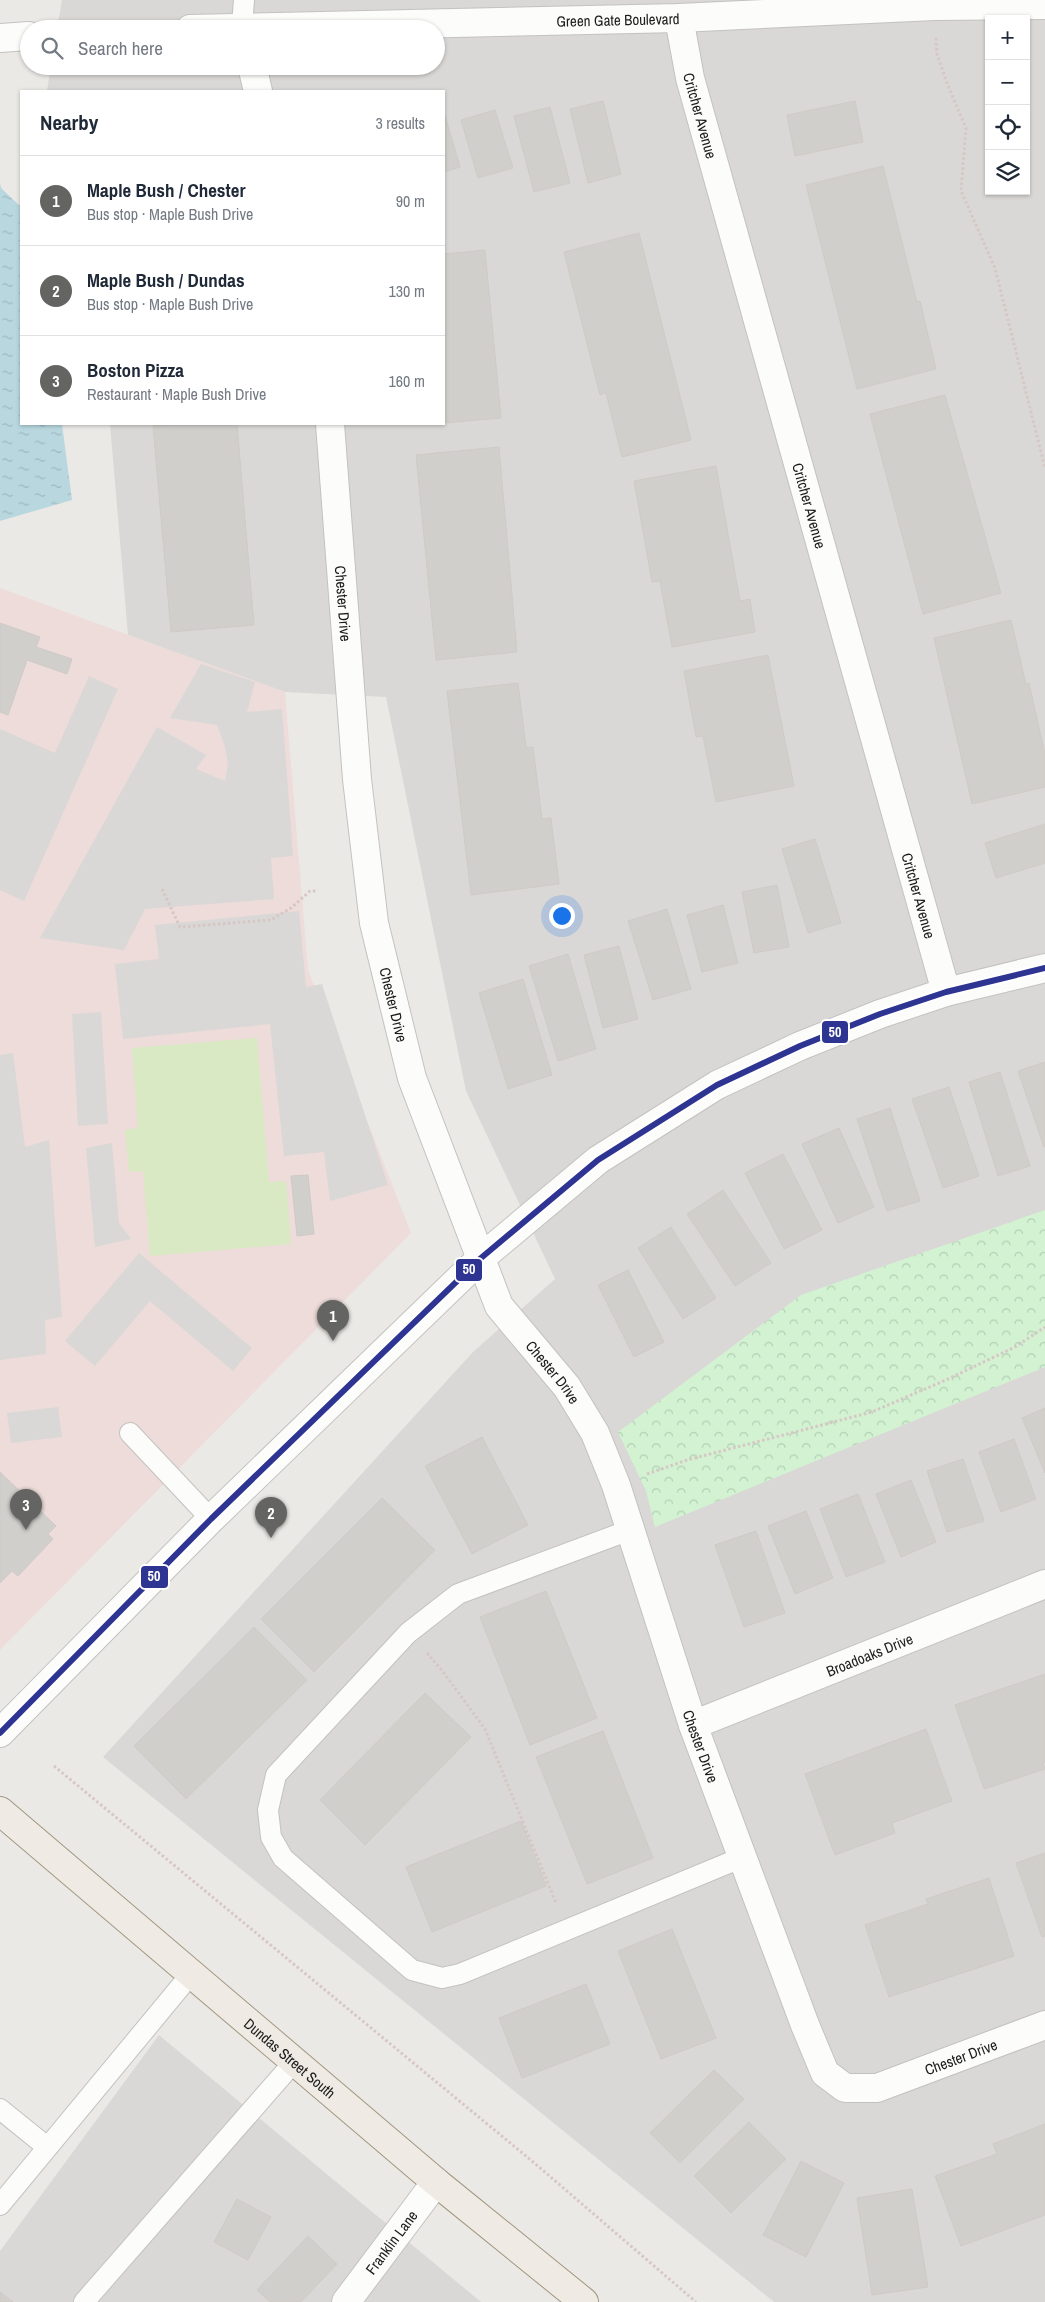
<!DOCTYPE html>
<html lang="en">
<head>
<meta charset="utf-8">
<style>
  :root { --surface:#fff; --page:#f2f2f3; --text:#1f2937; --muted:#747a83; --line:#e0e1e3; --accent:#646462 }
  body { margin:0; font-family:"Archivo Narrow",sans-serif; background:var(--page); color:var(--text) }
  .controls { position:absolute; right:15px; top:15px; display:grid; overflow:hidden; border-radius:0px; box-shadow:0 1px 4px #0004 }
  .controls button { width:45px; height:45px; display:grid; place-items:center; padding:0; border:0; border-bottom:1px solid var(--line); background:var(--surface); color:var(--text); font:25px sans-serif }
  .you { position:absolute; left:561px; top:915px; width:18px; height:18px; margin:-12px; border:4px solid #fff; border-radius:50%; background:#1a73e8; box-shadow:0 0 0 8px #1a73e833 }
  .badge { display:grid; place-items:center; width:32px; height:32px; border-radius:50%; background:var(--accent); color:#fff; font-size:16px; font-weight:700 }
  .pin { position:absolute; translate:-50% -41px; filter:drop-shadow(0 1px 2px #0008) }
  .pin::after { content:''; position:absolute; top:26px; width:18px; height:15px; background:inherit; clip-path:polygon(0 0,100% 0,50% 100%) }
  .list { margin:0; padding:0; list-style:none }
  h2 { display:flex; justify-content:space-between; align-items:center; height:65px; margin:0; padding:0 20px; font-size:21px }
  h2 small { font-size:16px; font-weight:400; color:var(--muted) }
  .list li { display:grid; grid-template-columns:32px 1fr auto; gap:15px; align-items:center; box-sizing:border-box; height:90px; padding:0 20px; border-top:1px solid var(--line) }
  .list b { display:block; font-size:19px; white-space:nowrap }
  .list p { margin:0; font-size:16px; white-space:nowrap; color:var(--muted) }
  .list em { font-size:16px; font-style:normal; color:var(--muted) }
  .icon { flex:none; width:28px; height:28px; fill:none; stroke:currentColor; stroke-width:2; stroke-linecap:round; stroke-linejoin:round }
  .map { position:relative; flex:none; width:1045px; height:2302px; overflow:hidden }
  .search { position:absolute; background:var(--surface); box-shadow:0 1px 4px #0004; left:20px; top:20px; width:425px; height:55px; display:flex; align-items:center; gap:12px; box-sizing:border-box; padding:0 18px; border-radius:28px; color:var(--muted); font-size:19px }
  .panel { position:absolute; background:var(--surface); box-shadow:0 1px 4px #0004; left:20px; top:90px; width:425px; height:335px; border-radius:0px }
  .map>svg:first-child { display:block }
  .residential { fill:#dad8d6; fill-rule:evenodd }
  .commercial { fill:#eddcd9 }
  .religious { fill:#d9d8d6 }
  .grass { fill:#d8e9c3 }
  .park { fill:url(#park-crowns) }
  .water { fill:url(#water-ripples) }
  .building { fill:#d1cfcc; stroke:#cecac6 }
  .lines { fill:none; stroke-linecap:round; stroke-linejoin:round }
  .service-casing { stroke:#c3c2c1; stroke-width:22 }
  .minor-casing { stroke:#c3c2c1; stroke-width:30 }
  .primary-casing { stroke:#a19681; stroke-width:30 }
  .path { stroke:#d6c7c4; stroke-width:3; stroke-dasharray:2.5 2.5; stroke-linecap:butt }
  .service { stroke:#fcfcfb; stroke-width:20 }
  .minor { stroke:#fcfcfb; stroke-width:28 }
  .primary { stroke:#efeae3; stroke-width:28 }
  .bus-1-casing { stroke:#fff; stroke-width:10 }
  .bus-1 { stroke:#2e3491; stroke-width:6 }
  .labels { text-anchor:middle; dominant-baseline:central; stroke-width:5; stroke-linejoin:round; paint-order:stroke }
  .street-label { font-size:15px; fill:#1c1c1c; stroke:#fff }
  .line-badge { stroke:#fff; stroke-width:2 }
  .badge-label { font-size:14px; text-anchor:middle; font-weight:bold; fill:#fff }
</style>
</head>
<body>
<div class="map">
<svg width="1045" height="2302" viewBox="0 0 1045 2302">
  <defs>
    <pattern id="park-crowns" width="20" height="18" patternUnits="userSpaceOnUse" patternTransform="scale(1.25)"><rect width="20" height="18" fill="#d2f2d2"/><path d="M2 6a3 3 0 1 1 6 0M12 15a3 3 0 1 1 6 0" fill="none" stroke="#b4cfb4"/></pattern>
    <pattern id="water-ripples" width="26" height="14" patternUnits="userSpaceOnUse" patternTransform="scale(1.25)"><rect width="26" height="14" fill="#b8d7df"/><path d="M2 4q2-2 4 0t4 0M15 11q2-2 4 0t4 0" fill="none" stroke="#9eb8bf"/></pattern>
  </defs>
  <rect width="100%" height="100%" fill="#ebe9e5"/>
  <!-- residential -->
  <path class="residential" d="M62,0H1045V2302H774L103,1757L473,1352L555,1279L466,1091L386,697L285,692L128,635L110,424H444V91H47L51,66H436V29H57ZM989,19H1026V191H989Z
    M159,2035L481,2302H0V2251Z"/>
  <!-- commercial -->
  <path class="commercial" d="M0,588L285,692L308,970L411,1233L0,1650Z"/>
  <!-- religious -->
  <path class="religious" d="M201,664L255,682L247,712L282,709L293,856L271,858L274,899L145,909L124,950L40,938L157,727L206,755L196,769L225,781L228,764L225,747L217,725L170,718Z
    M89,676L118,689L24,901L0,890V729L55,753Z
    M299,911L306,987L322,984L388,1185L330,1201L324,1152L284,1156L270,1024L123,1039L115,964L159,959L155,925Z
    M101,1012L108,1124L78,1126L72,1014Z
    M13,1053L25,1147L49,1140L62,1317L45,1320L46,1354L0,1360V1055Z
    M112,1143L119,1223L131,1239L95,1247L86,1148Z
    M139,1253L252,1348L233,1371L150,1301L95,1366L65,1341Z
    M58,1407L62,1437L11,1443L7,1413Z
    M176,2080L263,2147L143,2302H32L15,2288Z"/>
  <!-- grass -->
  <path class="grass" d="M257,1038L269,1182L286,1181L291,1244L150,1256L143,1171L129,1172L125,1130L138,1128L132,1048Z"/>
  <!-- park -->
  <path class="park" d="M1045,1210V1367L655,1527L646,1491L618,1432L801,1295Z"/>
  <!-- water -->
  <path class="water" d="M0,183L1,188L21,207V424H62L72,500L0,521Z"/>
  <!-- building -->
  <path class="building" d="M603,101L621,174L588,183L570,109Z
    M855,101L863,142L795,156L787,115Z
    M550,107L570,183L534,192L514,116Z
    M495,110L513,168L478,178L461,120Z
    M444,112L460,167L444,172Z
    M883,166L917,302L920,301L936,369L857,389L806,185Z
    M639,233L691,440L622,457L606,393L600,395L564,252Z
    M485,250L501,418L444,423V254Z
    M945,395L1001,593L923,614L870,414Z
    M179,424H237L254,625L171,632L153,426Z
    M499,447L517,652L436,660L416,455Z
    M716,466L740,601L750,599L755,632L672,647L660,581L652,582L634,481Z
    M1011,620L1026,684L1029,683L1045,754V787L972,804L934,638Z
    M0,623L40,637L36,647L72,659L67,674L27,660L8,715L0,712Z
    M768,655L794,786L716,802L703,736L696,737L684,671Z
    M518,683L526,747H533L542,819L551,818L559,884L471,895L447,691Z
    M1045,824V863L996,878L985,843Z
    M815,839L841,923L808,933L782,849Z
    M777,885L789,947L754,953L742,892Z
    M723,905L738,963L702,972L687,915Z
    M667,909L691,989L653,1000L628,921Z
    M619,946L638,1019L603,1028L584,955Z
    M568,954L596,1049L558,1061L529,966Z
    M523,979L552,1075L508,1089L479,993Z
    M1045,1062V1147H1044L1018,1071Z
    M1000,1072L1030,1166L998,1176L969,1082Z
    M949,1087L979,1176L943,1188L912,1099Z
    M890,1108L920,1201L887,1211L857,1119Z
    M839,1128L874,1207L838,1223L802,1144Z
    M783,1154L822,1230L784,1249L745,1173Z
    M308,1175L314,1234L297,1236L291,1176Z
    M723,1190L771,1263L735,1286L687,1214Z
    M671,1227L716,1298L683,1319L638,1248Z
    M628,1270L664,1342L634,1357L598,1285Z
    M1045,1408V1473L1022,1418Z
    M482,1437L528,1525L472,1554L425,1466Z
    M1014,1439L1036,1499L1001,1512L979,1452Z
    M963,1459L984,1521L947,1532L927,1471Z
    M0,1472L56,1526L48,1534L53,1539L18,1576L12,1571L0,1583Z
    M911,1480L936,1542L901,1557L876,1494Z
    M858,1494L885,1562L846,1577L820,1509Z
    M382,1498L435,1550L314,1672L261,1619Z
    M806,1511L833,1578L795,1594L768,1526Z
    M756,1531L785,1613L744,1627L715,1545Z
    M546,1591L597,1718L530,1745L480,1617Z
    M254,1627L307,1680L186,1799L134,1746Z
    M1045,1674V1762L1043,1763L1045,1769L984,1789L955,1705Z
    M425,1693L471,1737L365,1845L320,1800Z
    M926,1729L952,1801L892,1823L895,1833L835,1855L805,1774Z
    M603,1731L653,1858L587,1884L536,1757Z
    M521,1821L546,1886L432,1932L406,1867Z
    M1045,1853V1936L1042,1937L1016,1863Z
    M989,1878L1014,1956L889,1997L865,1925L928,1904L926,1899Z
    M672,1929L716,2038L661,2059L618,1951Z
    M586,1984L610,2044L522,2078L499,2018Z
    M714,2070L744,2099L680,2163L650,2133Z
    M749,2122L786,2159L731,2213L694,2176Z
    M1045,2124V2215L961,2246L935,2176L997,2154L993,2144Z
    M801,2161L844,2183L806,2257L763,2235Z
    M912,2189L928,2287L872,2295L857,2198Z
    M237,2199L271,2217L248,2260L214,2242Z
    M308,2236L337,2264L301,2302H270L257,2290Z
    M0,2292L13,2302H0Z"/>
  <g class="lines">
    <!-- service casing -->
    <g class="service-casing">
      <path id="service" d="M242,26L244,0
        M130,1433L211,1519
        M630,1530L458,1594L408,1633L276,1775L268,1810L271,1837L283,1858L412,1970L442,1978L460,1974L743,1857
        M0,2109L47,2147
        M0,2205L191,1974
        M84,2302L294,2062"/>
    </g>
    <!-- minor casing -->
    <g class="minor-casing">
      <g id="minor">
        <path id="s1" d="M679,18L690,78L946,992"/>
        <path id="s2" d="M190,29L679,18L934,6L1045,5"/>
        <path d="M0,38L29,36"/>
        <path d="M252,66L258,91"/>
        <path id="s3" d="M330,424L357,779L374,923L412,1078L499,1306L567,1387L595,1433L616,1485L693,1725L805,2025L825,2073L845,2088H877L1045,2025"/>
        <path id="s4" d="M693,1725L1045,1584"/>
        <path d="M0,1733L211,1519L481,1258L598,1160L717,1085L800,1046L880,1014L946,992L1045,968"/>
        <path id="s5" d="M346,2302L436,2182"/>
      </g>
    </g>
    <!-- primary casing -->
    <g class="primary-casing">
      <g id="primary">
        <path id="s6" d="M0,1811L436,2182L584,2302"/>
      </g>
    </g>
    <!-- path -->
    <path class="path" d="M936,38L937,54L947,83L966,128L961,191L995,268L1045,468
      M162,889L180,927L271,920L291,908L310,891H317
      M647,1474L687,1460L872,1412L948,1379L1015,1347L1045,1327
      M427,1653L444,1673L485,1729L556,1903
      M54,1766L532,2161L696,2302"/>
    <!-- service -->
    <use href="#service" class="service"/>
    <!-- minor -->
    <use href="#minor" class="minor"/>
    <!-- primary -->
    <use href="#primary" class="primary"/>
    <!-- bus-1 casing -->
    <g class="bus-1-casing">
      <path id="bus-1" d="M0,1733L211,1519L481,1258L598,1160L717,1085L800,1046L880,1014L946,992L1045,968"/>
    </g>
    <!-- bus-1 -->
    <use href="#bus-1" class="bus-1"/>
  </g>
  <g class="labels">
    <!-- street labels -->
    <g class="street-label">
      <text stroke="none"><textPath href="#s2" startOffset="428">Green Gate Boulevard</textPath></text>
      <text stroke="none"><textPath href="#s1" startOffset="100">Critcher Avenue</textPath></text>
      <text stroke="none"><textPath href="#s1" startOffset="505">Critcher Avenue</textPath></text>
      <text stroke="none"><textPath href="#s3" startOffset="180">Chester Drive</textPath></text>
      <text stroke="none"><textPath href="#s1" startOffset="910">Critcher Avenue</textPath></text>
      <text stroke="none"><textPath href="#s3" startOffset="585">Chester Drive</textPath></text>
      <text stroke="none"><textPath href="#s3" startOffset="990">Chester Drive</textPath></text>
      <text stroke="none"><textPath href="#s4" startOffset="190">Broadoaks Drive</textPath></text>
      <text stroke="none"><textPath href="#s3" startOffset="1395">Chester Drive</textPath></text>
      <text stroke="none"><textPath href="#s3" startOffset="1891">Chester Drive</textPath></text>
      <text stroke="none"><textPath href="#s6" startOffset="381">Dundas Street South</textPath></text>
      <text stroke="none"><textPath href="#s5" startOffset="75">Franklin Lane</textPath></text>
    </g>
  </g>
  <g class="line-badge">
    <rect x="821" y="1020" width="28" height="24" rx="5" fill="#2e3491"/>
    <rect x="455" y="1258" width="28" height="24" rx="5" fill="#2e3491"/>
    <rect x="140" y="1565" width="29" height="24" rx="5" fill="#2e3491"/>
  </g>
  <g class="badge-label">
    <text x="835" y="1037">50</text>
    <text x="469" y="1274">50</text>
    <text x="154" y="1581">50</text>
  </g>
</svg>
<div class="controls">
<button>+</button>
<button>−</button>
<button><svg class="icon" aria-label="locate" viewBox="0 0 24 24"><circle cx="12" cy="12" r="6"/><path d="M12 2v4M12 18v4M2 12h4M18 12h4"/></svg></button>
<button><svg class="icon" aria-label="layers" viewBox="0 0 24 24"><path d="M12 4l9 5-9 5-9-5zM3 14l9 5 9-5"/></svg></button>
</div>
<div class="you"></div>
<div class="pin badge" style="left:333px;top:1341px">1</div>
<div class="pin badge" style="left:271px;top:1538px">2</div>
<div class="pin badge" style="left:26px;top:1530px">3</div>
<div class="search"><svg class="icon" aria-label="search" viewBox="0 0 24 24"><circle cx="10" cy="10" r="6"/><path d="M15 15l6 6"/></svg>Search here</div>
<section class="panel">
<h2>Nearby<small>3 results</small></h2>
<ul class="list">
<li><span class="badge">1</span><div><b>Maple Bush / Chester</b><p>Bus stop · Maple Bush Drive</p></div><em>90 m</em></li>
<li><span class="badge">2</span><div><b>Maple Bush / Dundas</b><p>Bus stop · Maple Bush Drive</p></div><em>130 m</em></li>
<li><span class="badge">3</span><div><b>Boston Pizza</b><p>Restaurant · Maple Bush Drive</p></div><em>160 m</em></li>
</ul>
</section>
</div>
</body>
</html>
